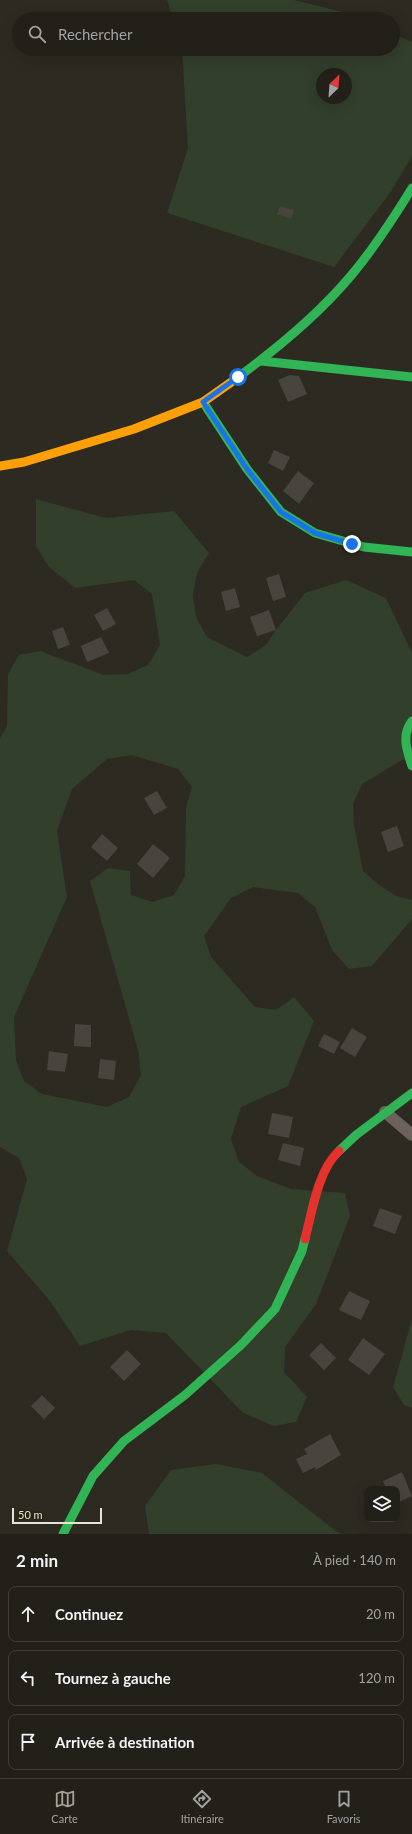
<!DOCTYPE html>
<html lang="fr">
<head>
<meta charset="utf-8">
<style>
  :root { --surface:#222019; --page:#2e2d26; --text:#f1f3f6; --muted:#a2a3a2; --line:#3f3e38; --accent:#a5a298 }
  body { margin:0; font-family:Lato,sans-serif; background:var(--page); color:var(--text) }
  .controls { position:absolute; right:12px; bottom:12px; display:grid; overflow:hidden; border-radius:8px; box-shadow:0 4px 16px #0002 }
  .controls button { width:36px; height:36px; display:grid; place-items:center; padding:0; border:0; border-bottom:1px solid var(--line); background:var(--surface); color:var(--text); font:20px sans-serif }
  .compass { position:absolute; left:316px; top:68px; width:36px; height:36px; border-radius:50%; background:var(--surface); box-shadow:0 4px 16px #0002; rotate:25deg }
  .scale { position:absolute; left:12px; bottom:10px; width:90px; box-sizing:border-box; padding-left:4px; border:2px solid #e6e3d8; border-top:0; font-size:11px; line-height:14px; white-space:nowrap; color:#e6e3d8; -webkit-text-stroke:3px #282413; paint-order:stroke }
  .stop { position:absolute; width:12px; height:12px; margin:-9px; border:3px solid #1a73e8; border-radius:50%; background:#fff }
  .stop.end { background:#1a73e8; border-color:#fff; box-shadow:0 1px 4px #0008 }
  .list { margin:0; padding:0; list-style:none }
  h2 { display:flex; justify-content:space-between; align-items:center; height:52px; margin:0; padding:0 16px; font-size:17px }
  h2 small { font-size:13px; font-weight:400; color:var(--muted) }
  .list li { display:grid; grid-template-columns:26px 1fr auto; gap:12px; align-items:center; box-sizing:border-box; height:56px; margin:0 8px 8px; padding:0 8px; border:1px solid var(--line); border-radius:8px }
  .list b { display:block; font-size:15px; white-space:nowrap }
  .list em { font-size:13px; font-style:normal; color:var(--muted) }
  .icon { flex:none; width:22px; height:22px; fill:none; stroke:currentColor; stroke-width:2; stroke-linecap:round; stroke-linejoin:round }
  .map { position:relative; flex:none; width:412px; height:1534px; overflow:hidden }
  .search { position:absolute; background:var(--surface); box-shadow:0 4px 16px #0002; left:12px; right:12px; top:12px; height:44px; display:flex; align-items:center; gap:10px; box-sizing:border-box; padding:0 14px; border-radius:22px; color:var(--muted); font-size:15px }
  .sheet { height:244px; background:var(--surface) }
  nav { display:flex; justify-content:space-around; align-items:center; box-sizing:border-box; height:56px; border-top:1px solid var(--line); background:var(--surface); font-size:11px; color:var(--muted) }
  nav a { display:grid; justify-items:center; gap:2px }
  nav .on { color:var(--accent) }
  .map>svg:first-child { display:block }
  .green { fill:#323f2b; fill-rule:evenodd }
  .building { fill:#47453d }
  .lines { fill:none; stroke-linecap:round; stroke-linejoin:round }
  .street { stroke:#6c615d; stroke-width:12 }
  .fast { stroke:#30b455; stroke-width:9 }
  .slow { stroke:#ff9f0a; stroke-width:9 }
  .jam { stroke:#e5322d; stroke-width:9 }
  .route { stroke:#1a73e8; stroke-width:5 }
</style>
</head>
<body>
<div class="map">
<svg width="412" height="1534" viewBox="0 0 412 1534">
  <rect width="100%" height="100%" fill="#2d2a21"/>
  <!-- green -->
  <path class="green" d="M167,0H294L339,11L359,19H173Z
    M393,34L412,42V156L390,193L334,267L167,213L188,148L182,49H393ZM322,74H346V98H322Z
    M36,499L106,518L174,511L209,553L197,573L193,595L196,617L207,637L247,657L266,645L276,630L305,593L346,580L386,598L412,653V759L402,760L362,784L353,804L354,825L363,871L379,885L397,896L412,900V919L372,966L349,969L332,950L315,907L298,893L253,887L231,898L204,936L211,957L255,1007L276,1010L294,997L314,1021L288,1086L241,1107L231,1139L239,1162L257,1176L291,1189L345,1193L350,1216L316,1304L285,1347L284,1372L307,1397L296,1422L274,1426L243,1413L166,1333L131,1330L80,1346L50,1301L7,1251L27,1179L19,1158L0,1147V738L7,726L8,674L19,655L40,651L104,675L128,674L148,665L160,645L152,594L134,580L75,588L49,567L36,546ZM132,755L178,769L192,787L186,808L185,876L174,895L152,902L131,895L130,871L108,868L90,881L138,1050L141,1075L129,1097L107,1107L42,1094L24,1081L16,1060L14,1017L67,897L57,831L72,789L107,759Z
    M412,1319V1408L404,1405L393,1387Z
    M216,1464L262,1473L337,1532L342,1534H149L145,1506L171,1470Z"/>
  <!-- building -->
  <path class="building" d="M280,206L294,210L291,219L277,214Z
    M290,375L299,376L307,394L288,402L278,380Z
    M274,450L290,457L283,471L268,463Z
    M298,471L314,483L299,504L283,491Z
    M279,574L286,597L273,601L266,578Z
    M235,588L240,607L226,611L221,592Z
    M107,608L116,624L103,631L94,615Z
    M269,610L276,630L257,636L250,617Z
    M63,627L70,645L58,649L52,631Z
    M101,637L109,653L87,662L81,646Z
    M157,791L167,808L154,815L144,798Z
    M397,826L404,846L388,852L381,832Z
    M102,834L118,848L107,861L91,847Z
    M153,844L170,858L153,878L137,864Z
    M75,1024L91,1025V1047L74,1046Z
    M352,1028L367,1037L355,1057L340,1048Z
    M324,1034L340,1042L334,1054L318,1046Z
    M49,1051L68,1054L65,1072L47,1070Z
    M100,1059L116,1061L114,1080L98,1078Z
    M272,1113L293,1117L289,1138L268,1134Z
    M283,1143L304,1148L300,1166L278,1160Z
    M380,1208L402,1216L395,1234L373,1226Z
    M349,1291L370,1301L361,1320L339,1310Z
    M363,1338L385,1354L369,1375L348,1360Z
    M321,1343L336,1358L324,1370L309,1355Z
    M127,1350L141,1364L124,1381L110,1367Z
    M42,1395L55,1408L44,1419L31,1406Z
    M330,1434L341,1455L316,1470L315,1467L303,1473L296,1459L307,1454L304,1449Z
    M402,1472L412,1496L397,1503V1489H386L383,1481Z"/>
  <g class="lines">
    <!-- street -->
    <path class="street" d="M385,1112L412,1135"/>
    <!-- fast -->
    <path class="fast" d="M261,361L412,377
      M230,383C273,352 315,318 349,278C373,250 393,219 412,188
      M203,402L247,469L281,512L315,533L364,547L412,552
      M412,721C401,735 407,751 412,766
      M339,1151L356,1135L412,1093
      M63,1534L93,1476L124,1441L185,1395L241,1345L275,1309L302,1251L305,1239"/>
    <!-- slow -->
    <path class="slow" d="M0,466L24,462L134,429L203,402L230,383"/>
    <!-- jam -->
    <path class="jam" d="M305,1239C312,1212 318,1170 339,1151"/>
  </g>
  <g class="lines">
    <!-- route -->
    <path class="route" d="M238,377L203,402L247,469L281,512L315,533L352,544"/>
  </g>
</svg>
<div class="controls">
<button><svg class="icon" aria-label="layers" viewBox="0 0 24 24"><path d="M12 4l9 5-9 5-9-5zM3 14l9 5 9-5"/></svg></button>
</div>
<svg class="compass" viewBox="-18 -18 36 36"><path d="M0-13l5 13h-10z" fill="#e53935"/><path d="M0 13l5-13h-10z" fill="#a2a3a2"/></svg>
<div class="scale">50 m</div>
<div class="stop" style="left:238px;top:377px"></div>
<div class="stop end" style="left:352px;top:544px"></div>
<div class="search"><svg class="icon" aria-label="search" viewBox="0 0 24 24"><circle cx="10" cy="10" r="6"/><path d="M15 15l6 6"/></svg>Rechercher</div>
</div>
<section class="sheet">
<h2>2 min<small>À pied · 140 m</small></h2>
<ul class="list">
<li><svg class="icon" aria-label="ahead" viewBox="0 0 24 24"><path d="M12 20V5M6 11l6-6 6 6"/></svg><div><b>Continuez</b></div><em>20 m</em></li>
<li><svg class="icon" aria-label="left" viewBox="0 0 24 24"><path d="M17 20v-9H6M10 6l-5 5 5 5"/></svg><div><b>Tournez à gauche</b></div><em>120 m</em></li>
<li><svg class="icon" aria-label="arrive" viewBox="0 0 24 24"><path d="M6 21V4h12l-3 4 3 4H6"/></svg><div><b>Arrivée à destination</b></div></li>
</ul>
</section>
<nav>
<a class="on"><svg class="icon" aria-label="map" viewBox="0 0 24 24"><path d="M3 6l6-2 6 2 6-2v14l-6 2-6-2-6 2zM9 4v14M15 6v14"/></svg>Carte</a>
<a><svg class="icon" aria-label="directions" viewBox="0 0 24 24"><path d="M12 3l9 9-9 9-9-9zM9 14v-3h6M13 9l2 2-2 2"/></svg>Itinéraire</a>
<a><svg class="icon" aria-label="saved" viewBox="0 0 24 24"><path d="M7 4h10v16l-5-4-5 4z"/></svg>Favoris</a>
</nav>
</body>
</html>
